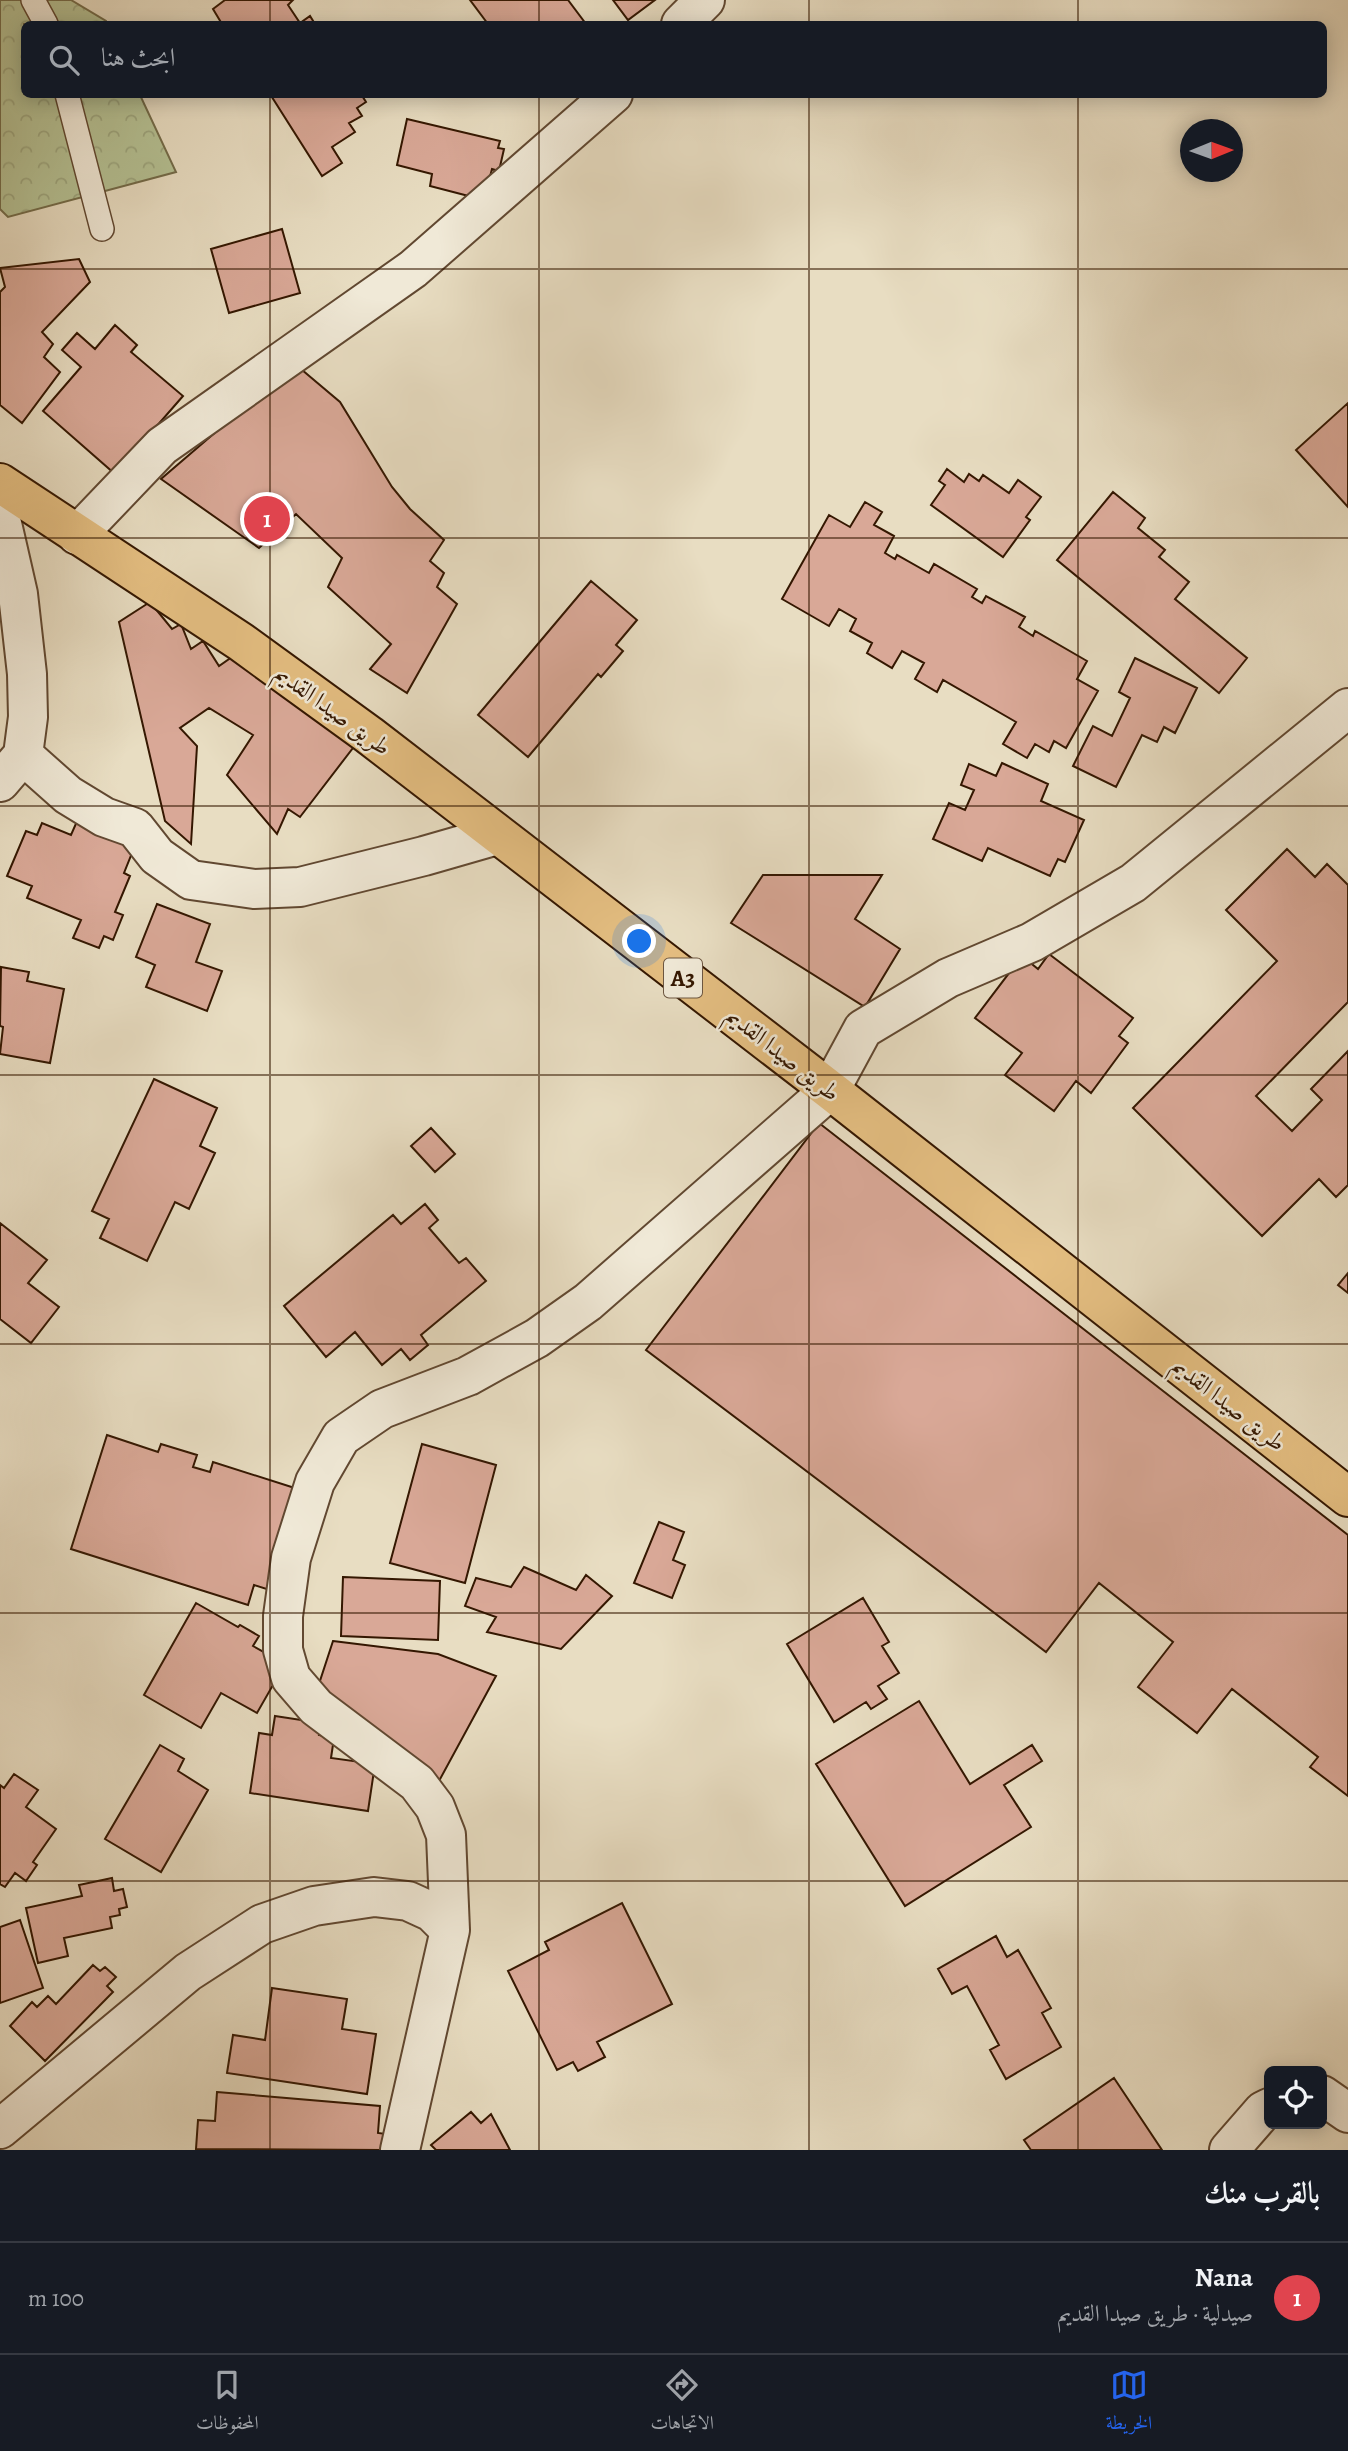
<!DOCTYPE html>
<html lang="ar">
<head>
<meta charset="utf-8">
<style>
  :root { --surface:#171b24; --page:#20242c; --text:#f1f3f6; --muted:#9ea1a6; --line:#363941; --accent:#2563eb }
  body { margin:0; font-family:Alegreya,Amiri,serif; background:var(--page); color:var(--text); direction:rtl }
  .controls { position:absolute; right:21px; bottom:21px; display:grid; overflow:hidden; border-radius:10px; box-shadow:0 4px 18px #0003 }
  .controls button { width:63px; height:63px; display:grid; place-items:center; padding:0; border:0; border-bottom:2px solid var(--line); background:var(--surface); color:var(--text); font:35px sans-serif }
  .compass { position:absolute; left:1180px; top:119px; width:63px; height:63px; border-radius:50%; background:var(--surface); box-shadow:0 4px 18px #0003; rotate:89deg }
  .you { position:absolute; left:640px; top:942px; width:24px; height:24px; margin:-18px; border:5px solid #fff; border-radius:50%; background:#1a73e8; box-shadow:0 0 0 10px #1a73e833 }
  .badge { display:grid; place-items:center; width:46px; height:46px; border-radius:50%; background:var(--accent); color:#fff; font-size:23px; font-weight:700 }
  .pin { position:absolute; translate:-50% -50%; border:4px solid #fff; box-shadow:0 2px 7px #0006 }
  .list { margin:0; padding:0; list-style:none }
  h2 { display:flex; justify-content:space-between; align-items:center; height:91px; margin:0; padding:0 28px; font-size:30px }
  h2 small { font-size:23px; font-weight:400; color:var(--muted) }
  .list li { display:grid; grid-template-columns:46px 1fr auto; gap:21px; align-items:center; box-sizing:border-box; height:112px; padding:0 28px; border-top:2px solid var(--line) }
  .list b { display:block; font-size:26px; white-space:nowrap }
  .list p { margin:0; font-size:23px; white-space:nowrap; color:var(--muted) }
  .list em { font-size:23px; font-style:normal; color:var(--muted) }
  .icon { flex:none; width:38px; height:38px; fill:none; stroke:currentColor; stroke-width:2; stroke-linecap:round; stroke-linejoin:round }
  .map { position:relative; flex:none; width:1348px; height:2150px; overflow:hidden; direction:ltr }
  .search { position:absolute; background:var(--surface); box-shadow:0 4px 18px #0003; left:21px; right:21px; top:21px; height:77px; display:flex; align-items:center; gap:18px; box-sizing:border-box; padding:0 24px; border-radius:10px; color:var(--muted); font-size:26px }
  .sheet { height:203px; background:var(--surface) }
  nav { display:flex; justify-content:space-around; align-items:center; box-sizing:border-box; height:98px; border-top:2px solid var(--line); background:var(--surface); font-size:19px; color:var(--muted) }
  nav a { display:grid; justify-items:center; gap:4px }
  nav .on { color:var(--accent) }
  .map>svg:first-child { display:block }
  .forest { fill:url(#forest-crowns); stroke:#746c4a; stroke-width:2 }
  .building { fill:#d9a897; stroke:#341701; stroke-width:2 }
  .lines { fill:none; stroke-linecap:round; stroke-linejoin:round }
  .lane-casing { stroke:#614831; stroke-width:26 }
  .street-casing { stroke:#614831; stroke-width:42 }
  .highway-casing { stroke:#341701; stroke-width:42 }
  .lane { stroke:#f0e9d7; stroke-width:23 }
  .street { stroke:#f0e9d7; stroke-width:38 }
  .highway { stroke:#e4be81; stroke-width:38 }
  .grid { fill:none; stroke:#341701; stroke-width:2; stroke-opacity:0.55 }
  .labels { text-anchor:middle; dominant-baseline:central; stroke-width:5; stroke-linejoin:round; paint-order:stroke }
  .shield { fill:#f0e9d7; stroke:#6c5641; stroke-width:2 }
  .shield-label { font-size:23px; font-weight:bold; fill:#341701 }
  .street-label { font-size:24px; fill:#341701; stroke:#f0e9d7 }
</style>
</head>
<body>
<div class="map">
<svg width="1348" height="2150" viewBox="0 0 1348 2150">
  <defs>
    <pattern id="forest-crowns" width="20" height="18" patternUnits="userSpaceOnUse" patternTransform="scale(1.75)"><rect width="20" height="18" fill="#b5c194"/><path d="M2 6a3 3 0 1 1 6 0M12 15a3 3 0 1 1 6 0" fill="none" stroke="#9ca57e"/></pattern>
  </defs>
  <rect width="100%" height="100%" fill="#e8ddc2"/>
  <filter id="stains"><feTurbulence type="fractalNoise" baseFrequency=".00286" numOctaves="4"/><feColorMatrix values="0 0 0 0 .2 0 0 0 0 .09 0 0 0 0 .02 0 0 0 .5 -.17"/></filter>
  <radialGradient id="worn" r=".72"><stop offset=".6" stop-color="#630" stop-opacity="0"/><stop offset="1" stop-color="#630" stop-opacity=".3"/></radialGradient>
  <!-- forest -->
  <path class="forest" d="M0,0H71L106,21L107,24H24V94L140,95L176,172L8,217L0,209Z"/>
  <!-- building -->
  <path class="building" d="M225,0H293L288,5L300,23L310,16L315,24H222L213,9Z
    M470,0H568L586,24H488Z
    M613,0H655L628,20Z
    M270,94H361L366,102L357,108L362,116L349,123L355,132L332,147L342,163L322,176Z
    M407,119L500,141L498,148L504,149L499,171L492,169L484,200L430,186L432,174L397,165Z
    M282,229L300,293L229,313L211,249Z
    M79,259L90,282L42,332L53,344L44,357L60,372L22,423L0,405V292L5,287L0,268Z
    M115,325L137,345L131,352L183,396L115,474L43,411L81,367L62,350L77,333L95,349Z
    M295,364L340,402L392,487L410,509L444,540L430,561L444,573L437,587L457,604L407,693L370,669L391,644L328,587L342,558L296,514L259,548L161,479Z
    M1348,403V507L1296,450Z
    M947,469L964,482L969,474L979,481L983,475L1009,493L1018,480L1041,497L1026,517L1030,520L1003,557L931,505L945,485L939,481Z
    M1113,492L1145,518L1138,528L1165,550L1159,557L1189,582L1175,599L1247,658L1219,693L1057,560Z
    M865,502L882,512L874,525L894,536L885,553L895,559L897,555L929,573L934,564L977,589L972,597L982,603L986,596L1025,617L1019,627L1033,636L1035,631L1087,661L1077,679L1098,691L1066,748L1054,741L1049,752L1035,744L1027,758L1003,744L1016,722L943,680L937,692L915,679L924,663L902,651L892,668L867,653L872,643L850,631L856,619L839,609L829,626L782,599L829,515L850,527Z
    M591,581L637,620L616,645L623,651L601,677L598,674L528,757L478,715Z
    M150,602L172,629L181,624L191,649L203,641L219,666L232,657L356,744L300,817L288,809L277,834L227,775L253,735L209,708L180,728L197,746L191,844L165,821L119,622Z
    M1135,658L1197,688L1175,733L1164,727L1157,742L1142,735L1116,787L1073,766L1093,726L1112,736L1130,698L1119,692Z
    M1002,763L1048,784L1041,801L1084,820L1065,862L1058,859L1050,876L988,848L982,861L933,839L949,803L965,810L974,790L961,785L969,764L996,776Z
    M78,819L136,843L124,873L130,876L115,912L123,915L113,940L104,936L99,948L73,938L81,920L27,898L32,886L7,876L26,831L37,835L42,823L71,835Z
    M1287,849L1315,877L1327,864L1348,885V1002L1256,1096L1292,1131L1322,1100L1311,1089L1348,1051V1185L1336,1197L1319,1179L1262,1236L1133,1108L1277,961L1226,910Z
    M763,875H882L855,919L900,949L865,1007L731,923Z
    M157,904L210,924L196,962L222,971L207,1011L146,987L155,965L136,957Z
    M1049,954L1133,1018L1119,1036L1128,1043L1091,1093L1076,1081L1054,1111L1005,1075L1022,1053L975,1018L1022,956L1038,969Z
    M1,967L29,972L27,981L64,989L50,1063L0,1054L3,1027L0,1026Z
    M154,1079L217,1108L200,1146L215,1153L189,1209L175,1202L147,1261L100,1238L109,1219L92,1211Z
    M819,1123L1348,1535V1796L1310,1767L1318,1757L1232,1689L1197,1733L1138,1687L1173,1642L1099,1583L1046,1652L646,1350Z
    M431,1128L455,1154L435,1172L411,1146Z
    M425,1204L438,1220L429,1228L459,1263L466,1258L486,1281L421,1335L428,1345L410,1360L401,1349L382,1365L355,1332L326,1357L284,1306L393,1215L401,1224Z
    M0,1223L47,1260L28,1283L59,1307L31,1343L0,1319Z
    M1348,1273V1293L1338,1285Z
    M107,1435L158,1452L161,1444L197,1455L193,1467L210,1472L213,1462L304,1491L273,1591L254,1585L248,1605L71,1549Z
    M422,1444L496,1465L465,1583L390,1563Z
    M659,1522L684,1532L673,1560L685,1565L672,1598L634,1583Z
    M524,1567L576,1590L586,1575L612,1596L561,1649L487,1632L496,1617L465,1606L476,1578L511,1587Z
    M343,1577L440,1581L438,1640L341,1636Z
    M863,1598L889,1642L882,1646L899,1673L878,1686L887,1699L871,1709L866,1702L834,1722L787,1644Z
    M196,1603L238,1627L240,1625L259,1636L253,1646L285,1664L257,1713L221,1693L201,1728L144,1695Z
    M333,1641L438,1654L496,1676L439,1781L318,1687Z
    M919,1701L970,1784L1032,1745L1042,1761L1004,1785L1031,1827L905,1906L816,1764Z
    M275,1716L321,1723L319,1735L334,1738L331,1758L375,1764L368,1811L250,1793L259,1733L272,1735Z
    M160,1745L184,1759L178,1771L208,1790L161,1872L105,1839Z
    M14,1774L38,1790L26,1807L56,1829L33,1862L37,1865L26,1881L15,1873L5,1887L0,1884V1785L4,1788Z
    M112,1878L114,1891L123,1889L127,1907L119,1909L120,1915L110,1917L112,1928L64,1938L68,1956L38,1963L26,1908L82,1896L79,1885Z
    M622,1903L672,2004L597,2042L605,2057L578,2071L573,2062L557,2070L508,1971L549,1950L545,1942Z
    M20,1920L43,1988L0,2003V1927Z
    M996,1936L1007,1957L1018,1950L1051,2008L1042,2013L1061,2047L1006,2079L990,2050L999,2045L967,1986L952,1994L938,1969Z
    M93,1965L100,1971L105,1967L116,1977L107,1986L113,1992L45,2061L10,2026L32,2002L37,2007L48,1996L56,2004Z
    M272,1988L347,1999L342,2029L376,2034L367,2094L227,2073L233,2035L265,2040Z
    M1114,2078L1162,2150H1031L1024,2140Z
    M217,2092L380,2106L378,2133L386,2134L384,2150L196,2149L198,2120L215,2121Z
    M471,2112L481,2123L491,2114L510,2150H436L431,2145Z"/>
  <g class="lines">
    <!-- lane casing -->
    <g class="lane-casing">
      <path id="lane" d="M33,0L46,24
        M67,94L102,229"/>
    </g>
    <!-- street casing -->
    <g class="street-casing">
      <path id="street" d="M681,24L705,0
        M0,515L18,594L27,674L28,717L23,755L0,782
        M77,535L162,446L413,269L613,94
        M23,755L68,795L104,817L135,828L157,856L191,880L254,889L300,887L424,856L497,835
        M1322,2095L1348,2113
        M0,2129L188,1972L262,1924L314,1906L374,1897L408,1901L432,1912L450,1930
        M400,2150L450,1930L446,1835L435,1807L417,1783L316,1707L291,1678L283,1650V1616L291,1558L315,1482L341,1437L382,1409L468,1376L537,1338L588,1302L830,1090L863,1029L948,978L1032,942L1133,883L1348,708
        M1229,2150L1263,2111L1269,2108"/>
    </g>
    <!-- highway casing -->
    <g class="highway-casing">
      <path id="highway" d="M0,483L241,642L369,735L830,1090L1348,1497"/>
    </g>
    <!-- lane -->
    <use href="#lane" class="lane"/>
    <!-- street -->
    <use href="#street" class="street"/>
    <!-- highway -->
    <use href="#highway" class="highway"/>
  </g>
  <!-- grid -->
  <path class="grid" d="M270,0V24M539,0V24M809,0V24M1078,0V24M270,94V2150M539,94V2150M809,94V2150M1078,94V2150M0,269H1348M0,538H1348M0,806H1348M0,1075H1348M0,1344H1348M0,1613H1348M0,1881H1348"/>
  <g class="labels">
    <!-- shield labels -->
    <rect class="shield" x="664" y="958.5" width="38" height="39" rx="5"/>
    <g class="shield-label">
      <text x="683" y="978">A3</text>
    </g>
    <!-- street labels -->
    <g class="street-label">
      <text transform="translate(333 710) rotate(36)">طريق صيدا القديم</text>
      <text transform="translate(783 1054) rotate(38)">طريق صيدا القديم</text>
      <text transform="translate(1229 1404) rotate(38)">طريق صيدا القديم</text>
    </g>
  </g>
  <rect width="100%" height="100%" filter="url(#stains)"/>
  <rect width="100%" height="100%" fill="url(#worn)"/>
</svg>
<div class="controls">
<button><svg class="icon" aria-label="locate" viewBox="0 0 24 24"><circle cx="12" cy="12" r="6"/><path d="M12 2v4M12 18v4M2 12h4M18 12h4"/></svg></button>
</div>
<svg class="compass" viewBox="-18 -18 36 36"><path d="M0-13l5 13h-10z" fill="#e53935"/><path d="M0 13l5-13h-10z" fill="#9ea1a6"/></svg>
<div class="you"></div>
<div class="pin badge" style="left:267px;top:519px;background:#e0444e">1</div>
<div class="search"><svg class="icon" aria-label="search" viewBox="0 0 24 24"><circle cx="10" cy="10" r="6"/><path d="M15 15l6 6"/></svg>ابحث هنا</div>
</div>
<section class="sheet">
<h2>بالقرب منك<small></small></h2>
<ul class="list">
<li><span class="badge" style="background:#e0444e">1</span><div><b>Nana</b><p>صيدلية · طريق صيدا القديم</p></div><em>100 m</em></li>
</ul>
</section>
<nav>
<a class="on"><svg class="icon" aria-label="map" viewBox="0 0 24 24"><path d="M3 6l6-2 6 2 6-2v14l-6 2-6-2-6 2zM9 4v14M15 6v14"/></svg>الخريطة</a>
<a><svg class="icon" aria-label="directions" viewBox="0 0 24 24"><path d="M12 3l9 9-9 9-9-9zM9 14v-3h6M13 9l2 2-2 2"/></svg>الاتجاهات</a>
<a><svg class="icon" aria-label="saved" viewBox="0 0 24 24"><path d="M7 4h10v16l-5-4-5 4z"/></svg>المحفوظات</a>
</nav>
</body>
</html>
